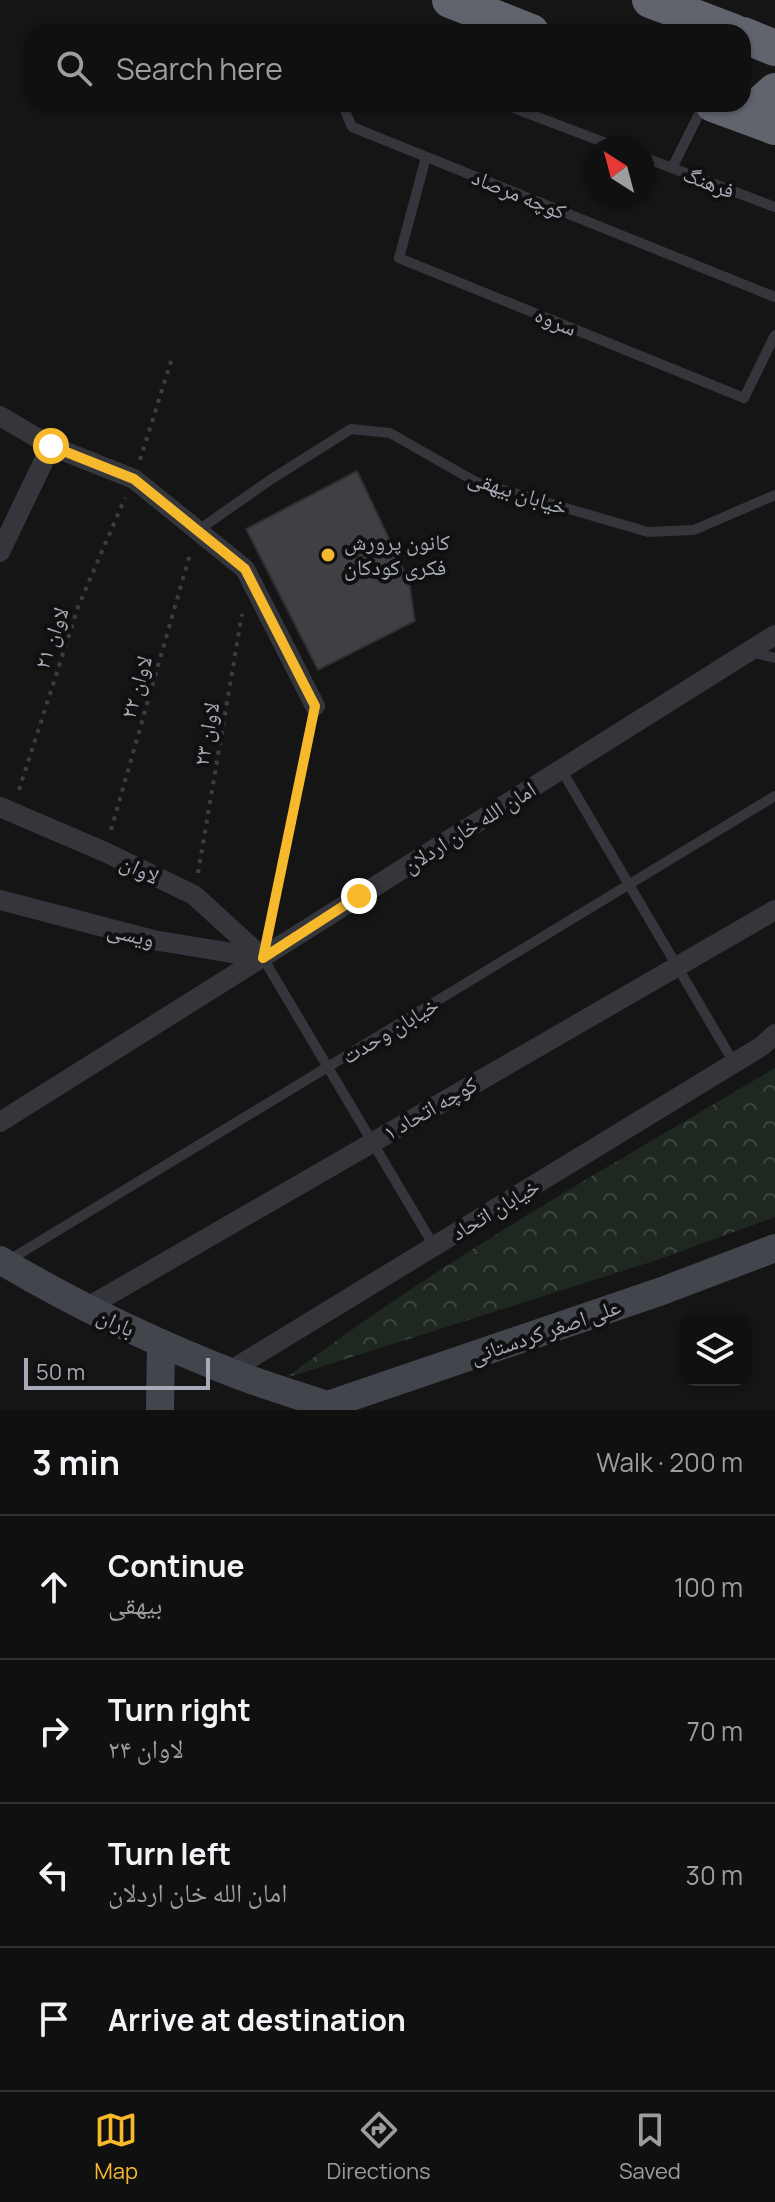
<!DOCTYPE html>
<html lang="en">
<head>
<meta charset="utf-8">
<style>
  :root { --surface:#101010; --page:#1e1e1e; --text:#f1f3f6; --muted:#9c9d9f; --line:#303030; --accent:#f7b92c }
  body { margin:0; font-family:Manrope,"Noto Naskh Arabic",sans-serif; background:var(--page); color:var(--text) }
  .controls { position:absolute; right:24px; bottom:24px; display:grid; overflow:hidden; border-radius:16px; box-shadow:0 2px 6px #0004 }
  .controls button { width:72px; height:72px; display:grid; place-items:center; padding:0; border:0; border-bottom:2px solid var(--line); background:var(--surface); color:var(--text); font:40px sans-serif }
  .compass { position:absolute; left:583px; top:136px; width:72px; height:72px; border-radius:50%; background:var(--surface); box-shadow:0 2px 6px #0004; rotate:324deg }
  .scale { position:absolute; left:24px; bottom:20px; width:186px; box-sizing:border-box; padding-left:8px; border:4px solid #a6abb7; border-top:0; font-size:22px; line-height:28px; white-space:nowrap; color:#a6abb7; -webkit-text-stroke:6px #101011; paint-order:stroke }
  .stop { position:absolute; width:24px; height:24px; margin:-18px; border:6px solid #f7b92c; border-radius:50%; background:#fff }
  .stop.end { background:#f7b92c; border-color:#fff; box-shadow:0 2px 8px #0008 }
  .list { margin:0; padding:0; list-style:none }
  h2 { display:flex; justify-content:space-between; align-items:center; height:104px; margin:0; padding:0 32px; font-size:34px }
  h2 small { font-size:26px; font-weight:400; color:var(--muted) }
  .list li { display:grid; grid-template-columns:52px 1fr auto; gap:24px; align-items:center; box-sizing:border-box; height:144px; padding:0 32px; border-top:2px solid var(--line) }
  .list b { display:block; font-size:30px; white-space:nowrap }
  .list p { margin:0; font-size:26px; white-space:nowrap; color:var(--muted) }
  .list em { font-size:26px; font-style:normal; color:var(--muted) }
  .icon { flex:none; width:44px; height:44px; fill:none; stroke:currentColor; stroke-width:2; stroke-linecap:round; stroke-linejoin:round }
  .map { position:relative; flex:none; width:775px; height:1410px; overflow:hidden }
  .search { position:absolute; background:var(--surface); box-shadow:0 2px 6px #0004; left:24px; right:24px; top:24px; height:88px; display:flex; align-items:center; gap:20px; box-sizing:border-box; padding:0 28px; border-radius:24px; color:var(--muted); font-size:30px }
  .sheet { height:680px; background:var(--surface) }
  nav { display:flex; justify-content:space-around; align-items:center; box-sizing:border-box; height:112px; border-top:2px solid var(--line); background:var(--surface); font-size:22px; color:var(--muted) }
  nav a { display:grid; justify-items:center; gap:4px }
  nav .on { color:var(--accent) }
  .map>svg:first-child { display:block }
  .park { fill:url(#park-crowns) }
  .building { fill:#3f3f44; stroke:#2f2e33; stroke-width:2 }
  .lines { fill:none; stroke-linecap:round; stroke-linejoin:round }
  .path { stroke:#3b3d43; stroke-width:4; stroke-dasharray:4 6; stroke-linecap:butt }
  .lane { stroke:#35363c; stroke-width:10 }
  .street { stroke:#35363c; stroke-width:20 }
  .secondary { stroke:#43454c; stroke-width:28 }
  .highway { stroke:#61646d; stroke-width:36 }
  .route { stroke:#f7b92c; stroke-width:10 }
  .poi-dot { fill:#f7b92c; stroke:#101011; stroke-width:3 }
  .labels { text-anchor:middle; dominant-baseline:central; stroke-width:8; stroke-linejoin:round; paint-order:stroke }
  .street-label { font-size:22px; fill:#a6abb7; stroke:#101011 }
  .poi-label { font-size:22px; fill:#a6abb7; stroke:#101011; text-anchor:start }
</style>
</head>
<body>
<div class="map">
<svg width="775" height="1410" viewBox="0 0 775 1410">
  <defs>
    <pattern id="park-crowns" width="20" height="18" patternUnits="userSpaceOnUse" patternTransform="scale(2)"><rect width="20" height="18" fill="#1e2720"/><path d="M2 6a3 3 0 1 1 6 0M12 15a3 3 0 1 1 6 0" fill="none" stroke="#3c443e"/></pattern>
  </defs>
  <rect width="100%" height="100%" fill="#151516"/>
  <!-- park -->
  <path class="park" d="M775,1068V1217L657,1260L286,1378C439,1261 610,1166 775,1068Z"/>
  <!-- building -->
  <path class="building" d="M357,471L409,581L415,621L318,670L246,529Z"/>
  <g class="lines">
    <!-- path -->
    <path class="path" d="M140,460L173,355
      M19,790L78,607L125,498
      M111,830L190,554
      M198,873L242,614
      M270,924L311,725"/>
    <!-- lane -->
    <path class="lane" d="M342,104L352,127L775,297
      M503,104L619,148
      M426,157L399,258L744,398L775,335
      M643,157L775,207
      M672,168L704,104
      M197,531L270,480L351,429L390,433L476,482L648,532L694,530L775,495
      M750,652L775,658
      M561,769L734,1063
      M263,958L434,1246
      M9,1260L775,796"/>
    <!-- street -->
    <path class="street" d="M0,416L51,446L134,479L245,569L315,706
      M0,552L51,446
      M0,807L105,852L194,895L263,958
      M0,900L153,940L263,958
      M0,1122L775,635
      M86,1308L775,910
      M228,1372L762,1046L775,1034"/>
    <!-- secondary -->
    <path class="secondary" d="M0,1260C72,1303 147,1339 225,1370C261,1385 299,1395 335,1408
      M160,1410L161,1343
      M313,1410L662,1291L775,1248"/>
    <!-- highway -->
    <path class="highway" d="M450,0L531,32
      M650,0L734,32
      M743,35L775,48
      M713,104L775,127
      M726,109L757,107L775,91"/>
  </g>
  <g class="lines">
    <!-- route -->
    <path class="route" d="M51,446L134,479L245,569L315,706L263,958L359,896"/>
  </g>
  <!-- markers -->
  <circle class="poi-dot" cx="328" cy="555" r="8"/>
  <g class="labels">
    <!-- street labels -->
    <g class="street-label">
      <text transform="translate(709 182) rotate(21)">فرهنگ</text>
      <text transform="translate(519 194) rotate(22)">کوچه مرصاد</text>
      <text transform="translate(556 321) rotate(22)">سروه</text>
      <text transform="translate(518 492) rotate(18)">خیابان بیهقی</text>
      <text transform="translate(51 638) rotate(-71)">لاوان ۲۱</text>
      <text transform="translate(136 687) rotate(-74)">لاوان ۲۲</text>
      <text transform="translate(206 734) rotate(-80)">لاوان ۲۳</text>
      <text transform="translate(469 827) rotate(-32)">امان الله خان اردلان</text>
      <text transform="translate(140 869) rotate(26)">لاوان</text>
      <text transform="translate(131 934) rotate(14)">ویسی</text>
      <text transform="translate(390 1030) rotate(-31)">خیابان وحدت</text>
      <text transform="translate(430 1108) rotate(-30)">کوچه اتحاد ۱</text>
      <text transform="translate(495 1209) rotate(-31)">خیابان اتحاد</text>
      <text transform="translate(116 1322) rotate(25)">باران</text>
      <text transform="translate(545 1331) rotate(-19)">علی اصغر کردستانی</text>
    </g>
    <!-- poi labels -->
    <g class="poi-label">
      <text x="344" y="542">کانون پرورش<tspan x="344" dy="25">فکری کودکان</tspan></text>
    </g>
  </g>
</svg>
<div class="controls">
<button><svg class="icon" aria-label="layers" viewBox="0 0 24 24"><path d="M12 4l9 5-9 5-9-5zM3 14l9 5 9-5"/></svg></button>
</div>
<svg class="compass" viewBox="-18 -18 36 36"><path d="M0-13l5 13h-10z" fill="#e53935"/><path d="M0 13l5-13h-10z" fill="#9c9d9f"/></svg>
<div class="scale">50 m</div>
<div class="stop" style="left:51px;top:446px"></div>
<div class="stop end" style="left:359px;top:896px"></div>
<div class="search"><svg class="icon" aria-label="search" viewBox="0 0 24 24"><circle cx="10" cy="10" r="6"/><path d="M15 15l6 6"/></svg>Search here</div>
</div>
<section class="sheet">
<h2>3 min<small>Walk · 200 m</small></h2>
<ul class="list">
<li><svg class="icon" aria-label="ahead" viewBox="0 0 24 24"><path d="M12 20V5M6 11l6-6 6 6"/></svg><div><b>Continue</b><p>بیهقی</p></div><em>100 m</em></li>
<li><svg class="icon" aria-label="right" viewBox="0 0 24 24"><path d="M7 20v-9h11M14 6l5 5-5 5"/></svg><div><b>Turn right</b><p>لاوان ۲۴</p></div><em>70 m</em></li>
<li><svg class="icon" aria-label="left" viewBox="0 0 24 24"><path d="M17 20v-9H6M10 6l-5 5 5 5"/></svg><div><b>Turn left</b><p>امان الله خان اردلان</p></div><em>30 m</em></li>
<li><svg class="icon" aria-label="arrive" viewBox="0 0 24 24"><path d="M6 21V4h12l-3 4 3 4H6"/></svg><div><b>Arrive at destination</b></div></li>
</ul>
</section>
<nav>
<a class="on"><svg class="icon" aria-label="map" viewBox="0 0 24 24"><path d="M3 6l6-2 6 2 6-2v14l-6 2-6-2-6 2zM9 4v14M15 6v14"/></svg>Map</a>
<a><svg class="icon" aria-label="directions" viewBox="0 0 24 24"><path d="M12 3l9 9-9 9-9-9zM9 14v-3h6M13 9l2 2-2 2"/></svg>Directions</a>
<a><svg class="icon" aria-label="saved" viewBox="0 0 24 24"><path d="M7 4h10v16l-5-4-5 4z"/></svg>Saved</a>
</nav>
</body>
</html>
